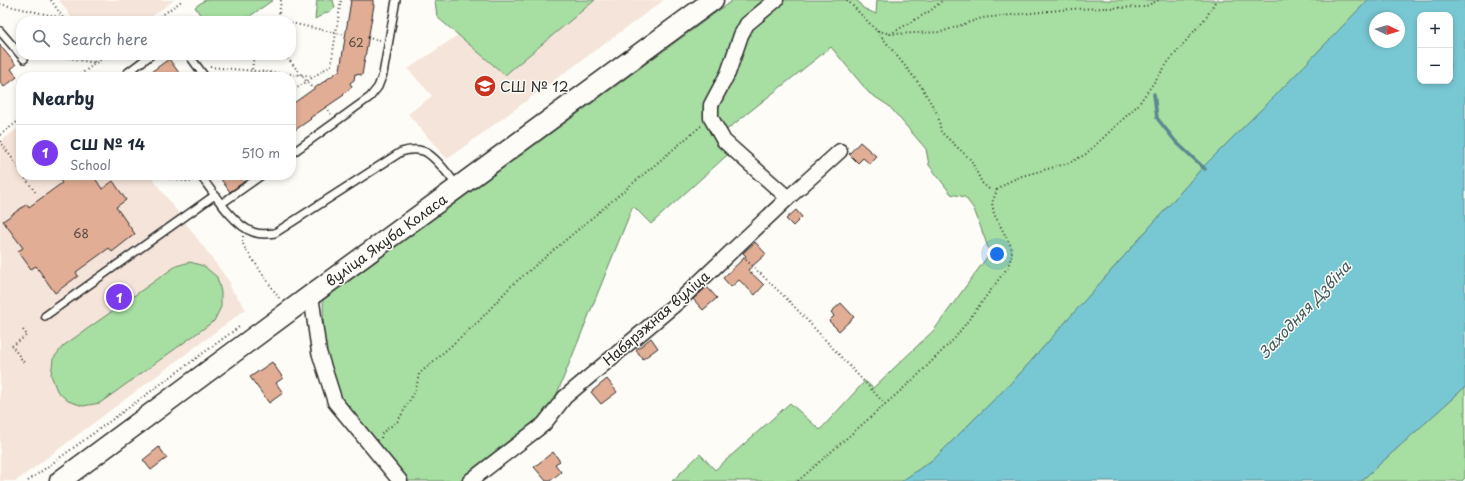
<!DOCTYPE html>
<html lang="en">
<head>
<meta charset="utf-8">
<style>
  :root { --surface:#fff; --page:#f2f2f3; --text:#1f2937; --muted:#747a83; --line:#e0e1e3; --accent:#7c3aed }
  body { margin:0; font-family:"Playpen Sans",sans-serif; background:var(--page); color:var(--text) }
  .controls { position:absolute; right:12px; top:12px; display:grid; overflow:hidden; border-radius:8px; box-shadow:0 2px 6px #0003 }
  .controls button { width:36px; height:36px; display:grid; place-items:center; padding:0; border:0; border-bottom:1px solid var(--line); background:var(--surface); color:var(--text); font:20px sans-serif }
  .compass { position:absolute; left:1369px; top:12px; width:36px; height:36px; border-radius:50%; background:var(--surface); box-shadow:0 2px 6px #0003; rotate:94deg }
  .you { position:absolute; left:997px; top:254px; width:14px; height:14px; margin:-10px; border:3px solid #fff; border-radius:50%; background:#1a73e8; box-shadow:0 0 0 6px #1a73e833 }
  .badge { display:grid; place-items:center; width:26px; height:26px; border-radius:50%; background:var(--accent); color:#fff; font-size:13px; font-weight:700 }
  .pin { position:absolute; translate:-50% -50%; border:2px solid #fff; box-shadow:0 1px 4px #0006 }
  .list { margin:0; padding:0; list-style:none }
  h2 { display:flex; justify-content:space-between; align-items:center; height:52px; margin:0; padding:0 16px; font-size:17px }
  h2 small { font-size:13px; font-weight:400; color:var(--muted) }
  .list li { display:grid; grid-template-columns:26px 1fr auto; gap:12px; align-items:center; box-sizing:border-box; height:56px; padding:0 16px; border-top:1px solid var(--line) }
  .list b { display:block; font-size:15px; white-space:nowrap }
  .list p { margin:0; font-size:13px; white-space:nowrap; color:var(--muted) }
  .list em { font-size:13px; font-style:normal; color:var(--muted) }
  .icon { flex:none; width:22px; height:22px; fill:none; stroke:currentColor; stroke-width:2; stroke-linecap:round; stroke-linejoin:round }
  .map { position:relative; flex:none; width:1465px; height:481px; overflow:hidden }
  .search { position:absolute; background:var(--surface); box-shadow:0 2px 6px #0003; left:16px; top:16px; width:280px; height:44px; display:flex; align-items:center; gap:10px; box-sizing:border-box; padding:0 14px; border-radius:16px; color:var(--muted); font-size:15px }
  .panel { position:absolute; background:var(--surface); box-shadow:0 2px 6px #0003; left:16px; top:72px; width:280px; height:108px; border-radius:16px }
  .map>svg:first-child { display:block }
  .built { fill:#f5e4d9 }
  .green { fill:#a7dea1; stroke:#698466 }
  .water { fill:#78c8d4; stroke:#598990; fill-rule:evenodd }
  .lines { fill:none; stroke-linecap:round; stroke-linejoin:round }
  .stream { stroke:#598990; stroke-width:3.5 }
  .building { fill:#e1ad94; stroke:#2b2b2b }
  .lane-casing { stroke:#2b2b2b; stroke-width:10 }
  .street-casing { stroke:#2b2b2b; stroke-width:17 }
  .secondary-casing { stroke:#2b2b2b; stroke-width:23 }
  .path { stroke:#2b2b2b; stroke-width:2; stroke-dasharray:1 3; stroke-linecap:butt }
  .lane { stroke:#fdfcf7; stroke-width:7 }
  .street { stroke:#fdfcf7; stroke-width:14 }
  .secondary { stroke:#fdfcf7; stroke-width:20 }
  .labels { text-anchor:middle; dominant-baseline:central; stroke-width:3; stroke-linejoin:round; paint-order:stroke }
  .number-label { font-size:12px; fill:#584c45 }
  .poi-label { font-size:14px; fill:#2b2b2b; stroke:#fdfcf7; text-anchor:start }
  .street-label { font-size:14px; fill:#2b2b2b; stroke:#fdfcf7 }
  .water-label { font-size:15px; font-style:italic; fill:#425a5e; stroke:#fdfcf7 }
</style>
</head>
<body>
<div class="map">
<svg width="1465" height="481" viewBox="0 0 1465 481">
  <rect width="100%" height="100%" fill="#fdfcf7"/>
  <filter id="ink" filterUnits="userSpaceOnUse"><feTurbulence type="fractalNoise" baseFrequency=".025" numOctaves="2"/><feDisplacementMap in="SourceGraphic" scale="8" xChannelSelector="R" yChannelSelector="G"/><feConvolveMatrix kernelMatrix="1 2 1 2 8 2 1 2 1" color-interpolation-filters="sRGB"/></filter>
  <g filter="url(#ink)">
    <!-- built -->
    <path class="built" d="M59,0H174L146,21H74Z
      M595,0H664L447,159L408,114L432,96L408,69L458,35L505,75Z
      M21,126V175H150L231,284L229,286L246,309L16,481H0V142Z"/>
    <!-- green -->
    <path class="green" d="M205,0H273L243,21H204L195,7Z
      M317,0H333L335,8L315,19Z
      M435,0H595L505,75L437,17Z
      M733,0H857L863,8L876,14L877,0H1368L1275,96L1203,167L1016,378L935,458L902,481H672L700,454L715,470L790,403L820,430L865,381L873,388L934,330L990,253L974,209L965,197L951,194L929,165L926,149L889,106L869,93L831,47L724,132L735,148L651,224L633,206L554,401L536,425L460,481H408L345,406L324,350L323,300Z
      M190,262L204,266L217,277L221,292V307L214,321L100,403L83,406L68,401L57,391L51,375L53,359L63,346L176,266Z
      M1465,387V478L1462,481H1361Z"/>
    <!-- water -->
    <path class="water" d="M1368,0H1465V387L1361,481H902L935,458L1016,378L1203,167L1275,96ZM1420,15H1450V81H1420ZM1375,18H1399V42H1375Z"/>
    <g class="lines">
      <!-- stream -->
      <path class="stream" d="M1154,94L1157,118L1176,142L1205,169"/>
    </g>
    <!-- building -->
    <path class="building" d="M351,0H373V5H374L362,75L355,74L354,80L350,83L352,87L343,94L344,95L310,118L311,119L295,130V129L291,132V105L340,70Z
      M0,45L16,65L11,69L17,77L4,87L0,82Z
      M169,59L182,77H144Z
      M860,142L877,157L870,164L863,158L858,163L849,154Z
      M65,175H93L102,189L113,181L126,200L116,207L135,234L112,252L109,248L76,272L78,276L55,293L36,266L31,269L18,251L23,248L3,221L27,204L29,207L62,183L59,179Z
      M218,175H239L244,182L230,192Z
      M796,210L802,217L793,226L786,219Z
      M755,242L766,254L748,270L764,285L755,295L739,280L731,287L723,278L746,256L743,253Z
      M707,287L717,298L703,310L693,299Z
      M841,303L854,317L839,331L829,321L834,316L831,312Z
      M651,338L658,348L643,359L636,350Z
      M272,362L283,378L276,383L283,393L269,403L250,377Z
      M607,379L617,392L601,404L591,392Z
      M159,447L167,458L151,470L143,460Z
      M553,452L560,461L555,464L561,472L550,481H546L534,467Z"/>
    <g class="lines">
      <!-- lane casing -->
      <g class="lane-casing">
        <path id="lane" d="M0,31L24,59
          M189,55L205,77
          M129,77L127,73L151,55
          M291,154L370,97L378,87L383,74L396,0
          M200,175C213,192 233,225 253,232C261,235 268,234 275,233L401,152C407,150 416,149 423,151C435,155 450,177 458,187
          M221,204L262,175
          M45,316L215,195"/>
      </g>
      <!-- street casing -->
      <g class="street-casing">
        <path id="street" d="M776,0L747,24L741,35L728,73L711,105V118L724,141L788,198
          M311,295L319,352L335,402L400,481
          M470,481L544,424L565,397L678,302L788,198L840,151"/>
      </g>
      <!-- secondary casing -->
      <g class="secondary-casing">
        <path id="secondary" d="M60,481L311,295L713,0"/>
      </g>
      <!-- path -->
      <path class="path" d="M51,0L65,21
        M847,0L876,30L890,34L941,32L982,18L1070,9L1144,7L1159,0
        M0,4L63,18
        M154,21L183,0
        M278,21L281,0
        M291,23L345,35
        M877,31L921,86L938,115L941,132L971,160L982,183L989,189L997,190
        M890,34L930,11L943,0
        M367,38L380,40
        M53,55L95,63
        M89,55L95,63
        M285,55L312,88
        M210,67L313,76
        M77,77L107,55
        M251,77L254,55
        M291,92L331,65L341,0
        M326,107L331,114
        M0,135L21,119
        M0,141L21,171
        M23,175L36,193
        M163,175L170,179L193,182
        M243,236V244L245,248L279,298
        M743,257L789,301L885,404
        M23,330L27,335L12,346L25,364
        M381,438L382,433L398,421L416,389L419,374L478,322L511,286L701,126
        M28,481L239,327
        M798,481L915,378L955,338L1008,267L1012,254L1011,246L994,214L992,203L997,190L1008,182L1022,176L1069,163L1086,154L1138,105L1169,61L1207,16L1216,0"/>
      <!-- lane -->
      <use href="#lane" class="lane"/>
      <!-- street -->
      <use href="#street" class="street"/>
      <!-- secondary -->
      <use href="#secondary" class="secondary"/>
    </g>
  </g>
  <!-- icons -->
  <defs>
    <g id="school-disc" transform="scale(1.15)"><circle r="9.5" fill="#c8321e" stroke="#fdfcf7"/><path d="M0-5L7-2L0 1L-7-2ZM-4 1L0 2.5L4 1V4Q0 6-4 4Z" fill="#fff"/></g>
  </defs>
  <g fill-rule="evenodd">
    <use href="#school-disc" x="485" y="86"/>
  </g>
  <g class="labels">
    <!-- number labels -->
    <g class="number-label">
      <text x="356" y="42">62</text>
      <text x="81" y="233">68</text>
    </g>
    <!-- poi labels -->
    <g class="poi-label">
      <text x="500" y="86">СШ № 12</text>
    </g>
    <!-- street labels -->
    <g class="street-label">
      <text transform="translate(386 240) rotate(-36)">вуліца Якуба Коласа</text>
      <text transform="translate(656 318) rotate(-41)">Набярэжная вуліца</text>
    </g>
    <!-- water labels -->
    <g class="water-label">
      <text transform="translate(1304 309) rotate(-47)">Заходняя Дзвіна</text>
    </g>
  </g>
</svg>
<div class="controls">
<button>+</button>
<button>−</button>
</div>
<svg class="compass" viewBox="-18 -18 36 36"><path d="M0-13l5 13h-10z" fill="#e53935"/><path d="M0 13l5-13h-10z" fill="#747a83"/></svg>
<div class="you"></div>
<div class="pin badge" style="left:119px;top:297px">1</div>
<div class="search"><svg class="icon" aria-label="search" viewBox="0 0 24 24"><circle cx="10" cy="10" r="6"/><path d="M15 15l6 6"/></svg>Search here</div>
<section class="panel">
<h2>Nearby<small></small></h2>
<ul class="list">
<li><span class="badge">1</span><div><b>СШ № 14</b><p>School</p></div><em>510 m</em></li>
</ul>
</section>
</div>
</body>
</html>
